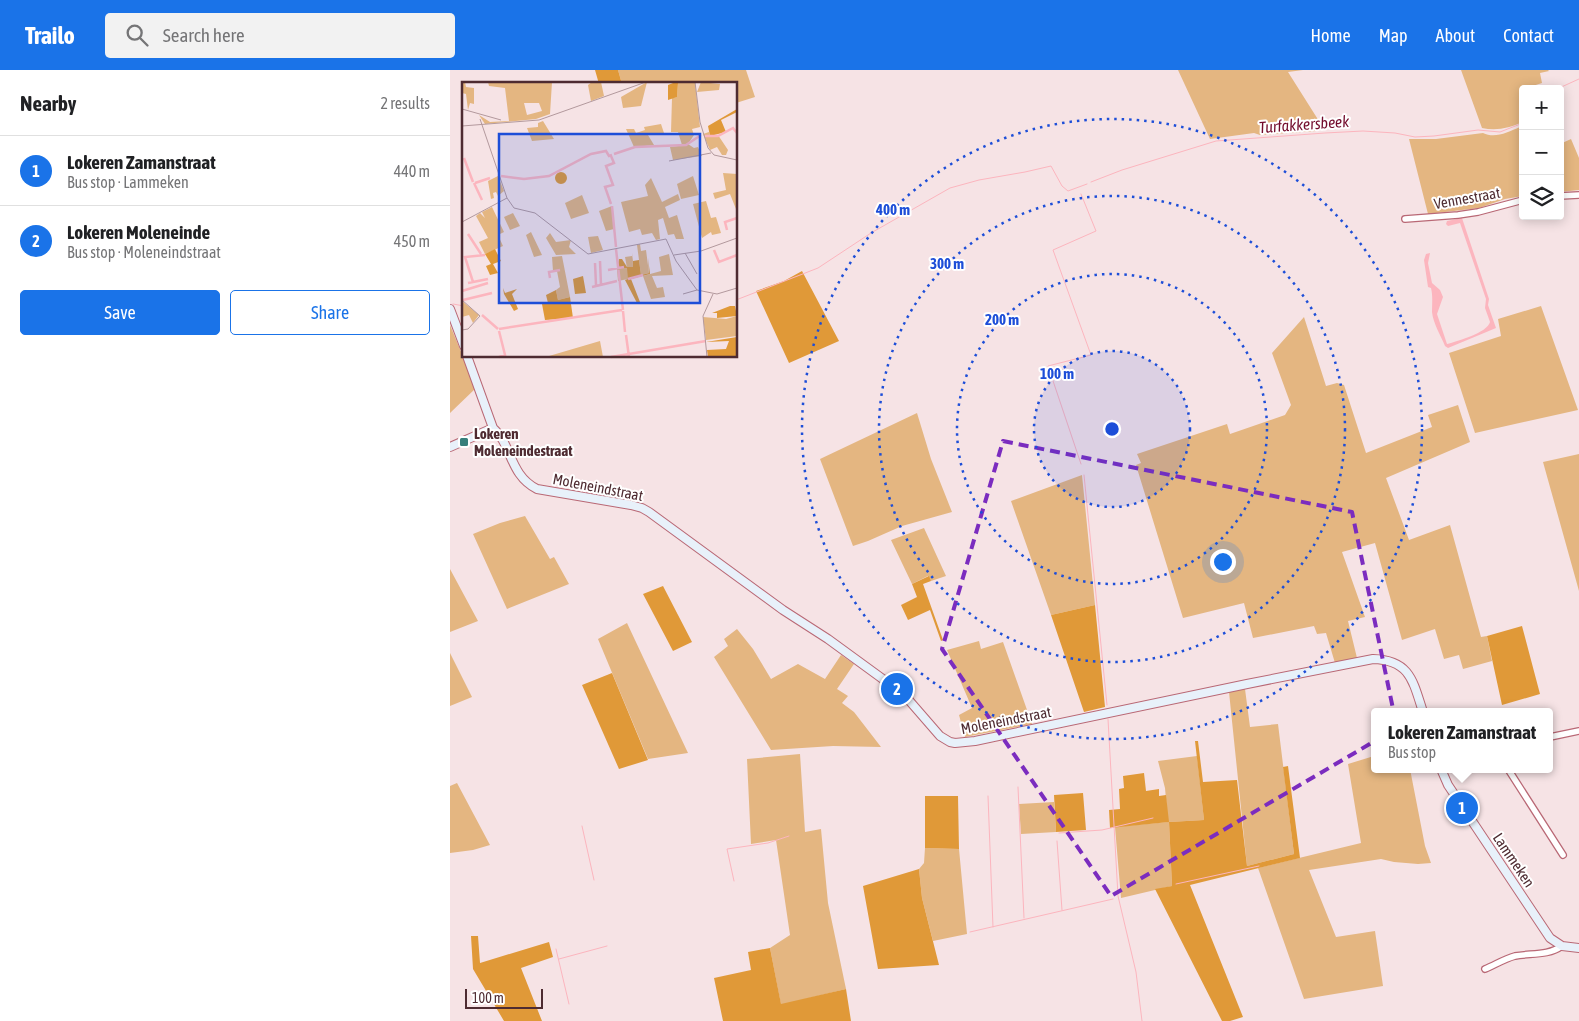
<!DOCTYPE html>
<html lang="en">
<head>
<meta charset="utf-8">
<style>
  :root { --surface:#fff; --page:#f2f2f2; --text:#202124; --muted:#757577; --line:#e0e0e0; --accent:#1a73e8 }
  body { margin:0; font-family:"Asap Condensed",sans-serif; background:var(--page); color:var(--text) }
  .controls { position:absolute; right:15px; top:15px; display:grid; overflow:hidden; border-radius:5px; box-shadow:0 2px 12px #0003 }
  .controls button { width:45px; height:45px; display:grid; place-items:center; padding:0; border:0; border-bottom:1px solid var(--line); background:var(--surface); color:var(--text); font:25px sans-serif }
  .scale { position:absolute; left:15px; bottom:12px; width:78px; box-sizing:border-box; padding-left:5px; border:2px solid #4e2b31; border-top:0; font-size:14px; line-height:18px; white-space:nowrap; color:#4e2b31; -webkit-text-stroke:4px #fff; paint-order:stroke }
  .you { position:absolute; left:772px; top:491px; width:18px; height:18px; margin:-12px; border:4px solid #fff; border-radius:50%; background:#1a73e8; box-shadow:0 0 0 8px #1a73e833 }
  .badge { display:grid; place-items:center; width:32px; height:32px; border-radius:50%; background:var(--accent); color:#fff; font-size:16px; font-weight:700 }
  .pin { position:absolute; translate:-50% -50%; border:2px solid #fff; box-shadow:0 1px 5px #0006 }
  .popup { position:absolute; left:921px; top:638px; width:182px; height:65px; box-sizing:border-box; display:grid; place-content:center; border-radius:5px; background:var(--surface); filter:drop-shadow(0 1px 4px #0005); font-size:16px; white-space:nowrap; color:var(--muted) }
  .popup b { font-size:19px; color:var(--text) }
  .popup::after { content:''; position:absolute; left:50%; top:100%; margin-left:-10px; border:10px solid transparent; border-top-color:var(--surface) }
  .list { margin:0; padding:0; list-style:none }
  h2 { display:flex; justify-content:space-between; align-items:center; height:65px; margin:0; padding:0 20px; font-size:21px }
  h2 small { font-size:16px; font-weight:400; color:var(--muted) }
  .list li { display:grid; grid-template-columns:32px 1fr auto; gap:15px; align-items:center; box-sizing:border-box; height:70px; padding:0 20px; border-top:1px solid var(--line) }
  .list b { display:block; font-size:19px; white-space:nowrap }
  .list p { margin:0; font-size:16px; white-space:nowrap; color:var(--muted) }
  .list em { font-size:16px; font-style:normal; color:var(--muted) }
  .actions { display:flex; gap:10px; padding:15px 20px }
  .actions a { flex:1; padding:11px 0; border:1px solid var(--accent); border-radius:5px; text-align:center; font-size:18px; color:var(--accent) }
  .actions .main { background:var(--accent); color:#fff }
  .icon { flex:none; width:28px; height:28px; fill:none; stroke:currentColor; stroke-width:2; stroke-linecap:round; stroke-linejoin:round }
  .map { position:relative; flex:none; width:1129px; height:951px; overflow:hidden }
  header { display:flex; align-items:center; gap:30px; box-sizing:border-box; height:70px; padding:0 25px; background:var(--accent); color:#fff }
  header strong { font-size:24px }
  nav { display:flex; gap:28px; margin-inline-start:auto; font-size:18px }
  .search { width:350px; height:45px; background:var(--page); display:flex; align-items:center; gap:12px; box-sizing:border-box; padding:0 18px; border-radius:5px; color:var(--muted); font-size:19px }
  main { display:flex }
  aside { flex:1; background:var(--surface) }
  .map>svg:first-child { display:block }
  .green { fill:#e4b681 }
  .forest { fill:#e09938 }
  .water { fill:#fcb5be }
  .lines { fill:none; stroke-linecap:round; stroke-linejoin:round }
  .stream { stroke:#fcb5be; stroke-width:1 }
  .street-casing { stroke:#b96875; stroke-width:8 }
  .secondary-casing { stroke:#b96875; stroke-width:10 }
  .street { stroke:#fff; stroke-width:5.5 }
  .secondary { stroke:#e8f1fa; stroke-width:8 }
  .marked { fill:none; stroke:#7b2cbf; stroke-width:4; stroke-dasharray:10 6; stroke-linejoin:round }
  .ring { fill:none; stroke:#1d4ed8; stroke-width:2.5; stroke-dasharray:2.5 5 }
  .poi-dot { fill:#377f7b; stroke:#fff; stroke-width:2 }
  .labels { text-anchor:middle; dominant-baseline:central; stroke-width:4; stroke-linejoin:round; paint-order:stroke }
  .street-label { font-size:15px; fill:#4e2b31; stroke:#fff }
  .poi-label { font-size:15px; font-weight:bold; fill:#4e2b31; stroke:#fff; text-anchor:start }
  .water-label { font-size:16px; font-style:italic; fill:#720b2c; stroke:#fff }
  .inset-river { fill:none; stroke:#fcb5be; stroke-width:2.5 }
  .inset-road { fill:none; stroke:#b3999d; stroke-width:1 }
  .view { fill:#1d4ed8; fill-opacity:0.15; stroke:#1d4ed8; stroke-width:2.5 }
  .inset-edge { fill:none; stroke:#4e2b31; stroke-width:2.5 }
  .centre { fill:#1d4ed8; stroke:#fff; stroke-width:2.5 }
  .ring-label { font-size:15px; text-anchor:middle; font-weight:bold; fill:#1d4ed8; stroke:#fff; stroke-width:4; stroke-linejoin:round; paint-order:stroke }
</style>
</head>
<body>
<header>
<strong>Trailo</strong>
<div class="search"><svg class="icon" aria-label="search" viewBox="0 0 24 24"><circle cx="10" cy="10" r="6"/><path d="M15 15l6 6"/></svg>Search here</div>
<nav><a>Home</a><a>Map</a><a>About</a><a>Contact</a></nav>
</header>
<main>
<aside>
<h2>Nearby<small>2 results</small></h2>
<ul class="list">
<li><span class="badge">1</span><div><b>Lokeren Zamanstraat</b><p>Bus stop · Lammeken</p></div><em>440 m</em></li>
<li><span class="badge">2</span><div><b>Lokeren Moleneinde</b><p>Bus stop · Moleneindstraat</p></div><em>450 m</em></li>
</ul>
<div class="actions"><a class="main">Save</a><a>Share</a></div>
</aside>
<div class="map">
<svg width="1129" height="951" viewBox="0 0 1129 951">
  <rect width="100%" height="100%" fill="#f6e3e5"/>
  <!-- green -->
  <path class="green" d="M168,0H296L305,27L286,33V14H172Z
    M728,0H853L838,2L874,59L866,61L810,65L804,63L760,69Z
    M1011,0H1098L1099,1L1090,3L1092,13L1073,19V52C1059,58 1047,61 1032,58Z
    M1070,57L1073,66V126L1055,129L1029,138L978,144L959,69H986L1033,63C1045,69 1058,62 1070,57Z
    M1121,69L1129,88V120L1110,122V74Z
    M1091,236L1128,340L1025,363L999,283L1051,266L1048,249Z
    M854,247L876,316L887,313L894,315L916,383L982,357L978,345L1008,335L1020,372L936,408L959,470L1000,455L1031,567L1037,566L1042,591L1013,599L1009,585L994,589L985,559L952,570L925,473L892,482L915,547L898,551L907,588L885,593L876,563L867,564L864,556L803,568L794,533L733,548L686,395L691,393L687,384L777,354L780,364L835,345L841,335L822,283Z
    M0,255L26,318L0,343Z
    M467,343L481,389L502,442L452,456L418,471L403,476L370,389Z
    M1129,384V521L1093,392Z
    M632,405L645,535L601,545L561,431Z
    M75,446L100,489L104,487L119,514L57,539L23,464L50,453Z
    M474,458L496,506L481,511L478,506L462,514L441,470Z
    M0,499L28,551L0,562Z
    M177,553L238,683L198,689L148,569Z
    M287,559L303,579L321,609L348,594L375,609L391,585L404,594L387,619L398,626L392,633L404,642L431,677L383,676L321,680L264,587L278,576L274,569Z
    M529,571L531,579L553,572L582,654L515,667L509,645L522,638L497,580Z
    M0,583L22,627L0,636Z
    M795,619L800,657L828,654L844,784L797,796L779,622Z
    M350,684L355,762L371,759L378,833L396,919L331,935L320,878L340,865L326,770L301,774L297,689Z
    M747,686L754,750L719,752L722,816L671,828L665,757L718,752L715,718L708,691Z
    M924,686V699H960L975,776L981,793L968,794L944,792L931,789L859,800L886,867L925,861L933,916L854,929L808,798L911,773L898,694Z
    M7,713L40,775L23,780L0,783V716Z
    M604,732L606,762L571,764L569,734Z
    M475,778L509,779L517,864L483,871L472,828L469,799L474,793Z"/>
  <!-- forest -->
  <path class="forest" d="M145,0H168L172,14H149Z
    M352,201L389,271L339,293L306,221L334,211Z
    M479,506L481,511L473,514L493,570L491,571L480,540L458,550L451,535L467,527L462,514Z
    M213,516L242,572L223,581L193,524Z
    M645,535L655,637L634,642L601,545Z
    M1072,556L1090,624L1052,635L1037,566Z
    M162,603L198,690L169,699L132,615Z
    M745,671H748L753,712L787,710L797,796L844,784L833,697L838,696L850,788L740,815L793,947L780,951H772L705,819L722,816L719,752L660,758L659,740L670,739L669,719L674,718L673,706L694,703L696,721L709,719V726L716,725L719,752L754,750Z
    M633,723L636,760L606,762L604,725Z
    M475,726H508L509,779L475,778Z
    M469,799L472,828L489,895L428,899L413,816Z
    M21,866H28L30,893L99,872L103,887L71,898L92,951H54L23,899Z
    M320,878L331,934L396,919L401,951H273L264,908L301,900L298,882Z"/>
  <!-- water -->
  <path class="water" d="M1012,148L1039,229L1038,235L1046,258L998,278L995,276C991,266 983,253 982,242C982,234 983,226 981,218L978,217L974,190L976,184L980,183L978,193L982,213L990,220L993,227L987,244L997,274C1008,271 1037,263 1040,252L1035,238L1036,229L1010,153L998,156L996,154L997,151Z"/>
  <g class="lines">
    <!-- stream -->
    <path class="stream" d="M1107,19L1129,9
      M641,112L672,100L766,71L875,63L913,61L945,63L965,67L984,66L1028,60L1050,62L1073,53
      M631,124L646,161L603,180L641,285L598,296L631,394
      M286,230L368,198L421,163L500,118L529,110L575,102L601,96L612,116L618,121L637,114
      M3,234L14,236
      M634,405L657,635
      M658,649L668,826L686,902L692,951
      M568,717L574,848
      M538,726L543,857
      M132,756L144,810
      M609,763L652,760L703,748
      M607,771L612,840
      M284,811L277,779L318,773L339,766
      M726,814L809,796
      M520,862L663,829
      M106,879L119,934
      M109,889L157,876"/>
    <!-- street casing -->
    <g class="street-casing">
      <path id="street" d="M1110,126L1129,125
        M955,149L1008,145L1028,142L1073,130
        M1100,667L1129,661
        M1058,699L1113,785
        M1035,899C1045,895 1054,889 1065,886C1080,883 1098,886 1112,876"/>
    </g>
    <!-- secondary casing -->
    <g class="secondary-casing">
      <path id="secondary" d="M0,239L14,276
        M17,286L43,358
        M43,358C62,374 59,405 87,419L181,435L192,438L199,442L333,540L378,569L441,615L457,628L490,666L500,672L505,673L525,671L797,614L923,589C960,590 963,611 973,642
        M0,377L43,358
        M991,699L998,715L1100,868L1112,876L1129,878"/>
    </g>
    <!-- street -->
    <use href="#street" class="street"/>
    <!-- secondary -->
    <use href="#secondary" class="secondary"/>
  </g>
  <!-- marked area -->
  <path class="marked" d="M553,371L902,442L947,658L661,826L492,579Z"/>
  <!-- distance rings -->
  <circle cx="662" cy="359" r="78" fill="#1d4ed8" fill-opacity=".12"/>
  <g class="ring">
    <circle cx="662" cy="359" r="78"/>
    <circle cx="662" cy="359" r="155"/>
    <circle cx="662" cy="359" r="233"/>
    <circle cx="662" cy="359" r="310"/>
  </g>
  <!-- markers -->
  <rect class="poi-dot" x="9" y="367" width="10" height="10" rx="2.5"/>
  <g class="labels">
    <!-- street labels -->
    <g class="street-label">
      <text transform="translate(1017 128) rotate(-10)">Vennestraat</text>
      <text transform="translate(148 417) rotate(11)">Moleneindstraat</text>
      <text transform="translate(556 650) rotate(-11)">Moleneindstraat</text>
      <text transform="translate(1064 790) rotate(56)">Lammeken</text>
    </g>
    <!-- poi labels -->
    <g class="poi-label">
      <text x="24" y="363">Lokeren<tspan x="24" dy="17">Moleneindestraat</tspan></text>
    </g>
    <!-- water labels -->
    <g class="water-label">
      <text transform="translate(854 54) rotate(-4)">Turfakkersbeek</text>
    </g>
  </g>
  <!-- overview -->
  <g transform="translate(12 12)">
    <rect width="275" height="275" fill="#f6e3e5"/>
    <path d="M0,0H3L4,5L12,6V22L8,21L6,28L4,12L0,11ZM26,0H90L88,32L74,37L23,42L17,33L28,40L47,39L43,6L27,4ZM62,21H77L80,29L65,33ZM130,0H139L142,14L129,19L126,3ZM185,0L179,24L161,26L159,15ZM216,0H233L238,45L230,47L232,53L226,62L232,66L236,65L240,74L211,78L208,65L225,63H220L216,50H209L210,16L215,15ZM239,0L258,2L257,8L235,10ZM81,39L92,57L70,59L65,46L76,45V41ZM199,42L202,51L186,53L192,63L172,65L164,47H172L174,51L183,48L182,45ZM247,50L248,54L256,53L266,68L264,73H260L255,65L248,68L241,52ZM261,91L275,92L274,127L268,112L253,117L251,111L264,108ZM36,94L42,109L36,114L34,110L31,111L32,116L29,117L26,99ZM231,94L237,113L219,117L215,102ZM189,96L200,120L216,112L218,118L203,125L207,136L215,133L222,157H214L212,152L206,153L201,136L196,138L198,157L194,158L190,151L180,153L178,147L167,150L159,120L186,114L183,103ZM120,113L127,131L109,137L103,121ZM244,119L249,136L254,135L259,151L250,153L249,150L240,156L231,122ZM150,124L152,147L144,149L137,129ZM30,125L42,150L36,153L41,164L23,172L17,160L26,156L14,134L18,131L23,136L20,130ZM51,131L58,144L48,148L42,135ZM69,150L80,173L72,175L64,153ZM88,151L94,160L109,158L107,165L114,172L94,173L84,156ZM136,154L141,168L129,171L126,155ZM178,162L179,169L184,168L187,191L179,193L175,163ZM207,172L211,193L190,194L195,206L201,205L203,215L189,217L181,194L199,189L197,175ZM100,174L108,215L96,218L94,208L98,205L95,189H91L90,175ZM170,174L171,185L166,197L156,199L155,187L165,186L163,175ZM0,219L17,233L11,241L7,233L0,235ZM275,234V254L244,258L241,235L264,237ZM138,259L141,275H87V274Z" fill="#e4b681" fill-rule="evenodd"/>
    <path d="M211,1H216L215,15L206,18V3ZM275,27V30L259,38L264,50L248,54L246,44ZM93 96a6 6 0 1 1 12 0a6 6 0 1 1-12 0ZM33,167L39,179L31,182L36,191L28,193L24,184L29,182L23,172ZM170,171L171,179L177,178L179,193L187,191L186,176L188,192L169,197L178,220L175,221L163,198L166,197L165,186L155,187L157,177H160L165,185H171ZM121,194L124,211L113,212L111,197ZM41,206L43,211L55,207L50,212L56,227L52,229L42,212ZM94,208L96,218L108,215L111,236L83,238L80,222L86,221L84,213ZM268,224H273L275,234L255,236V231H250ZM275,255V275H246L245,268L264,267L267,259L244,260Z" fill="#e09938"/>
    <path class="inset-river" d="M243,54H256L271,46L275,51M152,72L173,65L224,63L239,53M149,74L152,81L144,84L151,103L143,105L149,122M2,76L11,100M39,94L62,97L87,94L129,72L144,69L147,74L150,73M12,101L20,118M13,101L28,96M150,124L154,165M265,148L263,140L275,136M6,152L19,172M154,167L161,228M252,168L257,180L275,173M138,179L139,203M133,181L134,203M146,188L162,185M88,196L87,190L98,188M166,197L181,193M11,200L3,175L23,173M6,201L26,197M130,205L155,199M0,209L26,201M1,218L30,211M161,229L163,250M20,233L36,247M37,247L160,228M37,249L43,273L37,275M164,253L167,275M149,275L244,259"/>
    <path class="inset-road" d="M233,0L238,40L246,66L252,73L275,78M0,27L39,38M18,37L45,116L52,126L73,131L126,172L204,157L214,179L235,208M0,44L77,38L184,0M207,79L249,71M0,140L45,116M223,171L235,192M212,173L239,169L275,156M221,212L235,208L255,212L275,206M0,218L18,234L6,247L0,248M245,275L241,234L251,212"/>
    <path class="view" d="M37,52H238V221H37Z"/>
    <rect width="275" height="275" class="inset-edge"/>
  </g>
  <circle cx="662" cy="359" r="8" class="centre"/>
  <g class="ring-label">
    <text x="443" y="145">400 m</text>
    <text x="497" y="199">300 m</text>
    <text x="552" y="255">200 m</text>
    <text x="607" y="309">100 m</text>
  </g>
</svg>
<div class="controls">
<button>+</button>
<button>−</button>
<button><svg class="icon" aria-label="layers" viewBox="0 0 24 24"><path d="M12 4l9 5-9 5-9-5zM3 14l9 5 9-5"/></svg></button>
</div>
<div class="scale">100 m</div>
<div class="you"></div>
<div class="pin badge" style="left:1012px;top:738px">1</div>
<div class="popup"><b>Lokeren Zamanstraat</b>Bus stop</div>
<div class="pin badge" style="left:447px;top:619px">2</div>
</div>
</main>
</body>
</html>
